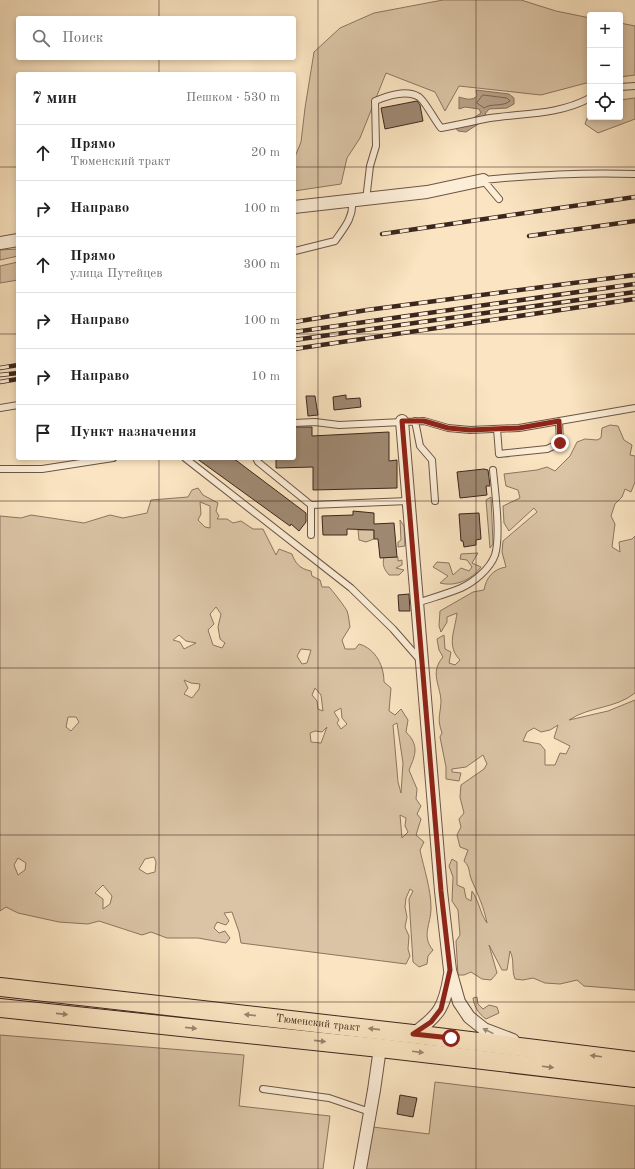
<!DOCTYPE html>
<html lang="ru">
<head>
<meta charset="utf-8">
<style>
  :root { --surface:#fff; --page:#f2f2f2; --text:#202124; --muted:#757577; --line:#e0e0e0 }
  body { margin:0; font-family:"Old Standard TT",serif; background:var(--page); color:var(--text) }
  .controls { position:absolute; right:12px; top:12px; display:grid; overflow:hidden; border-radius:4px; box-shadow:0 2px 6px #0003 }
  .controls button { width:36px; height:36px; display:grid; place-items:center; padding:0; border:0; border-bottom:1px solid var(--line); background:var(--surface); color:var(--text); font:20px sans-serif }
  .stop { position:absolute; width:12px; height:12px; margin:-9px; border:3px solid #8f2418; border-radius:50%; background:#fff }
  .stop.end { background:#8f2418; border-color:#fff; box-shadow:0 1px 4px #0008 }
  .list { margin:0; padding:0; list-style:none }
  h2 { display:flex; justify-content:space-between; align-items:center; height:52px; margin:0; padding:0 16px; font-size:17px }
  h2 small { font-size:13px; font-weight:400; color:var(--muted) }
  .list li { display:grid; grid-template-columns:26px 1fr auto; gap:12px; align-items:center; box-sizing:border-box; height:56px; padding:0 16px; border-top:1px solid var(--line) }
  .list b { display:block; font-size:15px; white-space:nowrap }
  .list p { margin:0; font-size:13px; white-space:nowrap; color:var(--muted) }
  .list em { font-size:13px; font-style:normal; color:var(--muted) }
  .icon { flex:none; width:22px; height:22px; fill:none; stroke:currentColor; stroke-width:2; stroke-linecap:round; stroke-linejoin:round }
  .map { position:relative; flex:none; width:635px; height:1169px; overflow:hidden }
  .search { position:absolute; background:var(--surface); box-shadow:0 2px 6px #0003; left:16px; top:16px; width:280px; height:44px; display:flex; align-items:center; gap:10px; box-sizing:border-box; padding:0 14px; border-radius:4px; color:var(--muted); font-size:15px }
  .panel { position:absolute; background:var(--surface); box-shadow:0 2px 6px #0003; left:16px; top:72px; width:280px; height:388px; border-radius:4px }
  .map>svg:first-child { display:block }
  .green { fill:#dac4a5; stroke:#8b7561; fill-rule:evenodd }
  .water { fill:#b9a389; stroke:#87715e }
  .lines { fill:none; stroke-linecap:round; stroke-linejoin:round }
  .shore { stroke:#7a6453; stroke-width:1 }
  .building { fill:#9f8972; stroke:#3c261d }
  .service-casing { stroke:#6c5646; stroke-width:8 }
  .minor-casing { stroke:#6c5646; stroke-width:14 }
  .primary-casing { stroke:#3c261d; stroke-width:20 }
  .service { stroke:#fcedd7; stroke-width:6 }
  .minor { stroke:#fcedd7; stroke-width:12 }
  .primary { stroke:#fae4c1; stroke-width:18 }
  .rail-casing { stroke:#3c261d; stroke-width:4.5 }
  .rail { stroke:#fcedd7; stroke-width:3; stroke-dasharray:9; stroke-linecap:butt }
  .oneway { fill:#9b856f }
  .oneway2 { fill:#9c8a7a }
  .route { stroke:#8f2418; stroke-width:5 }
  .grid { fill:none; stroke:#3c261d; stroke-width:1; stroke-opacity:0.55 }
  .labels { text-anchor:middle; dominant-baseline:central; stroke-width:4; stroke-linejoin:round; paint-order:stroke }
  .street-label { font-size:11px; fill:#3c261d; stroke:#fcedd7 }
</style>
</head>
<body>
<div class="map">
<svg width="635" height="1169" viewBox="0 0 635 1169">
  <rect width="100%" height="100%" fill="#fae4c1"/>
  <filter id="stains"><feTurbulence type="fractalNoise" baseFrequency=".005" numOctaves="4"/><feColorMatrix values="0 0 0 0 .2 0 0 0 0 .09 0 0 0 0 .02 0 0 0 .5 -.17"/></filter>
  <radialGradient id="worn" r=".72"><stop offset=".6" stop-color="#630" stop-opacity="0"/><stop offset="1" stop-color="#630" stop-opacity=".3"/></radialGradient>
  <!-- green -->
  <path class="green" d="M443,0H521L556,11L590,18V82L541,95L459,86L445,111L435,92L386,73L360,138L347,158L341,184L294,191V159L301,142L305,108L314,52L340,28L374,13Z
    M620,23L635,26V75L620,77Z
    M635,98V119L598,133L585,124L590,110V117H620V100Z
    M18,249V256L0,260V250Z
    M18,262V280L0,283V266Z
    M610,425L618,426L624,440L632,445L630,455L635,456V482L631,492L625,489L622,497L615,504L611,516L615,524L612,547L620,552L619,542L632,539L635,536V693C615,709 590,706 569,720L608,711L635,700V990L584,986L577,980L560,984L545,983L533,978L523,980L515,979C511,969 515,961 510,951L507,970H502L489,945L497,973L491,980L482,979L471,972L464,975H458L456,941L460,935L458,910L452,901L453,877L449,866L452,859L457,862V885L464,888L466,898L471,901L472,891C479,901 480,913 487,923C484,907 478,895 472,881C468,872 471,868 464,861L468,850L460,847L457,835L461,827L459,819L464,813L460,797L461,785L484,769L487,764L483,755L466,767L452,769V772L461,773L459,781L446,779V767L440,737L442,733C437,718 440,717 441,702C441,686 429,673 443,657L439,650L437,639L444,635L445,649L451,652L449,663L455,665L460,660C446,646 455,631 457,613L447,617V622L441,632L439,626L440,611L473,592L484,590C486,578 493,569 506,567L502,552L503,541L537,512L534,508L509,531L504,523L503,506L520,498L518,490L506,486L504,474L537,470L547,467L555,471L570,456L577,442L585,439L597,440L601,438L602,428ZM558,725L554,738L570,746L566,754L560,753L555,765H545V750L540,744L523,741L527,732L534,728L541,732L550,730Z
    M198,488L203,495L218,503L216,511L219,516L217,519H227L233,523L241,521L253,529H263L276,555L279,549L292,554C295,563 300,569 311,571L312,576L320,580L322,587H329C332,590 346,608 347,611C349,616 349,622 350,627L342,640L345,649H355L359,644C376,649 384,666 384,682L391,688L389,711L395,715L401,709L408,720L406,732C419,745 416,754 409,770L417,789L416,799L421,806L417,814L421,819L416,835L424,842L420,850C424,869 431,889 431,908C431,924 421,936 433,950L428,956L427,964L419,967L413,962L409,899L413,891L410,889L406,898L405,907L407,917L405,927L409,936L408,949L410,956L406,964L241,943L239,932L232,912L224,913L229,921L226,925L217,922L214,928L219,933L225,931L230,938L226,943L198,938H167L151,932L142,935L99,921L88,924L59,922L18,913L6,907L0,911V516L21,518L31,515L84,523L110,515L123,518L147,513L151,500L188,497L192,490ZM200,502L210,506V528L205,527L198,520L201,514ZM216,607L221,614L218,627L220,639L225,643L222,648L213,645L208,630L214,624L210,614ZM179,635L186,641L196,643L184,649L180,642L173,640ZM301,649L311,650L307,663L302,664L297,656ZM184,680L191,683L200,684L199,689L192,698L184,694L188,688ZM315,688L321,695L323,711L318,709L317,701L312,695ZM341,708L342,718L347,724L341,729L337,723L339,720L334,712ZM68,717H76L79,722L71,731L66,727ZM397,723L403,763L401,793L398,782L393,725ZM327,727L321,743L311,742L310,733L315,731L322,732ZM400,815L406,818L405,826L408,832L402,838ZM154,857L156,862L155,872L147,874L139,869L145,859ZM18,858L26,863L25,870L18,875L14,865ZM103,885L112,896L110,904L103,909V899L95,893Z
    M491,497L493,544L490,548L486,500Z
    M400,520L404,526L405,546L398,547V542L401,540Z
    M358,530H374V539L366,542L359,540Z
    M478,553L472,563L481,567C471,580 456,587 440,583L448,576L433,567L437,562L449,563L453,575L461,568L469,571L472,567L467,560L460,559L461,554Z
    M384,557H398V561L402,560V565L396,568L404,570L399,575H389C384,569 382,565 384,557Z
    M477,997L478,1004L483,1009L489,1005L497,1007L499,1013L486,1019C479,1014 474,1007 473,998Z
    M0,1035L244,1055L239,1106L330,1116L323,1169H0Z
    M435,1082L635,1106V1169H366L373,1127L429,1134Z"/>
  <!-- water -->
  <path class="water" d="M476,90L509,94L514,98V104L507,108L489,109L485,114L489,117L466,132L458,131L455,127L460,125L464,120L469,121L481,113L479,109L465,107L459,109V97C466,99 472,101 477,96Z"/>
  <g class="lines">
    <!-- shore -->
    <path class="shore" d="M483,95L507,98L510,101C503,107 491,103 484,108L477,103Z"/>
  </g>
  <!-- building -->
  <path class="building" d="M417,101L420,105L423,121L385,129L381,108Z
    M346,395V399L360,398L361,407L334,410L333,397Z
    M306,396H315L318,415L308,416Z
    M294,427H312V436L389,432V461L397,460V488L313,490V467L276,468V458H294Z
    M196,458H233L306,513V522L299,531L291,524L290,526Z
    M484,469L488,470L490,486H486L487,495L460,498L457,472Z
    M353,511L374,513V524L394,523L397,557L380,558L378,539H374V530L347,529V535H323L322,516L353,515Z
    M479,513L481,539L476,540V545L464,547L463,541H461L459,514Z
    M409,594L410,611H399L398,595Z
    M400,1095L417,1098L413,1117L397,1114Z"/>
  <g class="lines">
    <!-- service casing -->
    <g class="service-casing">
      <path id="service" d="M620,87L635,86
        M499,199L483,180C534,175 584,172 635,174
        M366,200L370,166L376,146L375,101C387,96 406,89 419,97C425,101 435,121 441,128C458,125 474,121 490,118C525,113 558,115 590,98
        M295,251L335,241C344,228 354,217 352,201
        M0,408L18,405
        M415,421L420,446L432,460L435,501
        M294,423L315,422L339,425L424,421L448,428L470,430L519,428L635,408
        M497,429L499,454L547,449L560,443L559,421
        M185,458L351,588L393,629L421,661
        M256,458L258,462L311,505L408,501
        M0,469H42L113,458
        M311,505V535
        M417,603C431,598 447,594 461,588C474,582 490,569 495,555C501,535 495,492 493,470
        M263,1089L329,1098L370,1112"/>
    </g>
    <!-- minor casing -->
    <g class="minor-casing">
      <path id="minor" d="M294,207L427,192L483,180
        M0,243L18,240
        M402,421L441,891L450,970L459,1002L469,1017L484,1029L513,1040
        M413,1034C440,1015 445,1006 450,974
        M360,1169L374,1090L380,1048"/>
    </g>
    <!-- primary casing -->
    <g class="primary-casing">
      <g id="primary">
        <path id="s1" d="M0,987L413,1034L635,1061"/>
        <path d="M0,1008L380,1048L635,1078"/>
      </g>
    </g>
    <!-- service -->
    <use href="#service" class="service"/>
    <!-- minor -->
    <use href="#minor" class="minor"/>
    <!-- primary -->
    <use href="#primary" class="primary"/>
    <!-- rail casing -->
    <g class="rail-casing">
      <path id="rail" d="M382,234L635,197
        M529,236L635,221
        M294,322L367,310L635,275
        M294,332L635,284
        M294,340L635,292
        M294,349L635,299
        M0,368L18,365
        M0,375L18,373
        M0,382L18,379"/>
    </g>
    <!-- rail -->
    <use href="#rail" class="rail"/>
  </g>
  <!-- one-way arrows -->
  <defs><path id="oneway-solid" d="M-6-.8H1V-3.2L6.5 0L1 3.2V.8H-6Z"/></defs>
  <g class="oneway">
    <use href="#oneway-solid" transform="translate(62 1014) rotate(6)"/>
    <use href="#oneway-solid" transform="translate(250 1015) rotate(-174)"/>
    <use href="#oneway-solid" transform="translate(191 1028) rotate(6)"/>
    <use href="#oneway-solid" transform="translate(374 1029) rotate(-174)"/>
    <use href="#oneway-solid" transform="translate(320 1041) rotate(6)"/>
    <use href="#oneway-solid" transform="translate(418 1052) rotate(7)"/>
    <use href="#oneway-solid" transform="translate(596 1056) rotate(-173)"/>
    <use href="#oneway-solid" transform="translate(548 1067) rotate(7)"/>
  </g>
  <use class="oneway2" href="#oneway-solid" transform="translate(488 1031) rotate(-154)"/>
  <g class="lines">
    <!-- route -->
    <path class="route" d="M451,1038L413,1034L431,1022L441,1009L450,970L441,891L402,421H424L448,428L470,430L519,428L559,421L560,443"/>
  </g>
  <!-- grid -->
  <path class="grid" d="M159,0V18M318,0V1169M476,0V1169M159,58V74M0,167H18M294,167H635M0,334H18M294,334H635M159,458V1169M0,501H635M0,668H635M0,835H635M0,1002H635"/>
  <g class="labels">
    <!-- street labels -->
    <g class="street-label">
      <text stroke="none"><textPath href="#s1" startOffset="320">Тюменский тракт</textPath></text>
    </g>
  </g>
  <rect width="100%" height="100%" filter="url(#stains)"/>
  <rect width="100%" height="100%" fill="url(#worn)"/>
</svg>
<div class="controls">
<button>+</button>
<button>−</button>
<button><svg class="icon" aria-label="locate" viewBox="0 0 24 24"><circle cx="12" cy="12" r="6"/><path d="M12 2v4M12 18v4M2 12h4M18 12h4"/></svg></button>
</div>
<div class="stop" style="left:451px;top:1038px"></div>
<div class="stop end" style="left:560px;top:443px"></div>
<div class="search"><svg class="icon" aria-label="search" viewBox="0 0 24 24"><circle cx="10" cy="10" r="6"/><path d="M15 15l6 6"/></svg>Поиск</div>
<section class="panel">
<h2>7 мин<small>Пешком · 530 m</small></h2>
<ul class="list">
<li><svg class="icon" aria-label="ahead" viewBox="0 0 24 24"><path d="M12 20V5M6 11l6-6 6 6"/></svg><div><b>Прямо</b><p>Тюменский тракт</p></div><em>20 m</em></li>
<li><svg class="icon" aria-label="right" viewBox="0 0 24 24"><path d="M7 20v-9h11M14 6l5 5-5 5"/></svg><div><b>Направо</b></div><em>100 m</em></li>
<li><svg class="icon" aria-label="ahead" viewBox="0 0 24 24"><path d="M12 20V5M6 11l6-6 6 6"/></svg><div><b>Прямо</b><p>улица Путейцев</p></div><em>300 m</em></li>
<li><svg class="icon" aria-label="right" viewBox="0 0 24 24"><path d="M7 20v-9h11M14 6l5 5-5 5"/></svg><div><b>Направо</b></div><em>100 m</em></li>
<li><svg class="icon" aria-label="right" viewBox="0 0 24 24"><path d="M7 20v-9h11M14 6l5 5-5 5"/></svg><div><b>Направо</b></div><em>10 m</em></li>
<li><svg class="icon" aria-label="arrive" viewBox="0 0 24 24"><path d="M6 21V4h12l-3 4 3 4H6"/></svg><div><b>Пункт назначения</b></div></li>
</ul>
</section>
</div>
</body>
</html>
